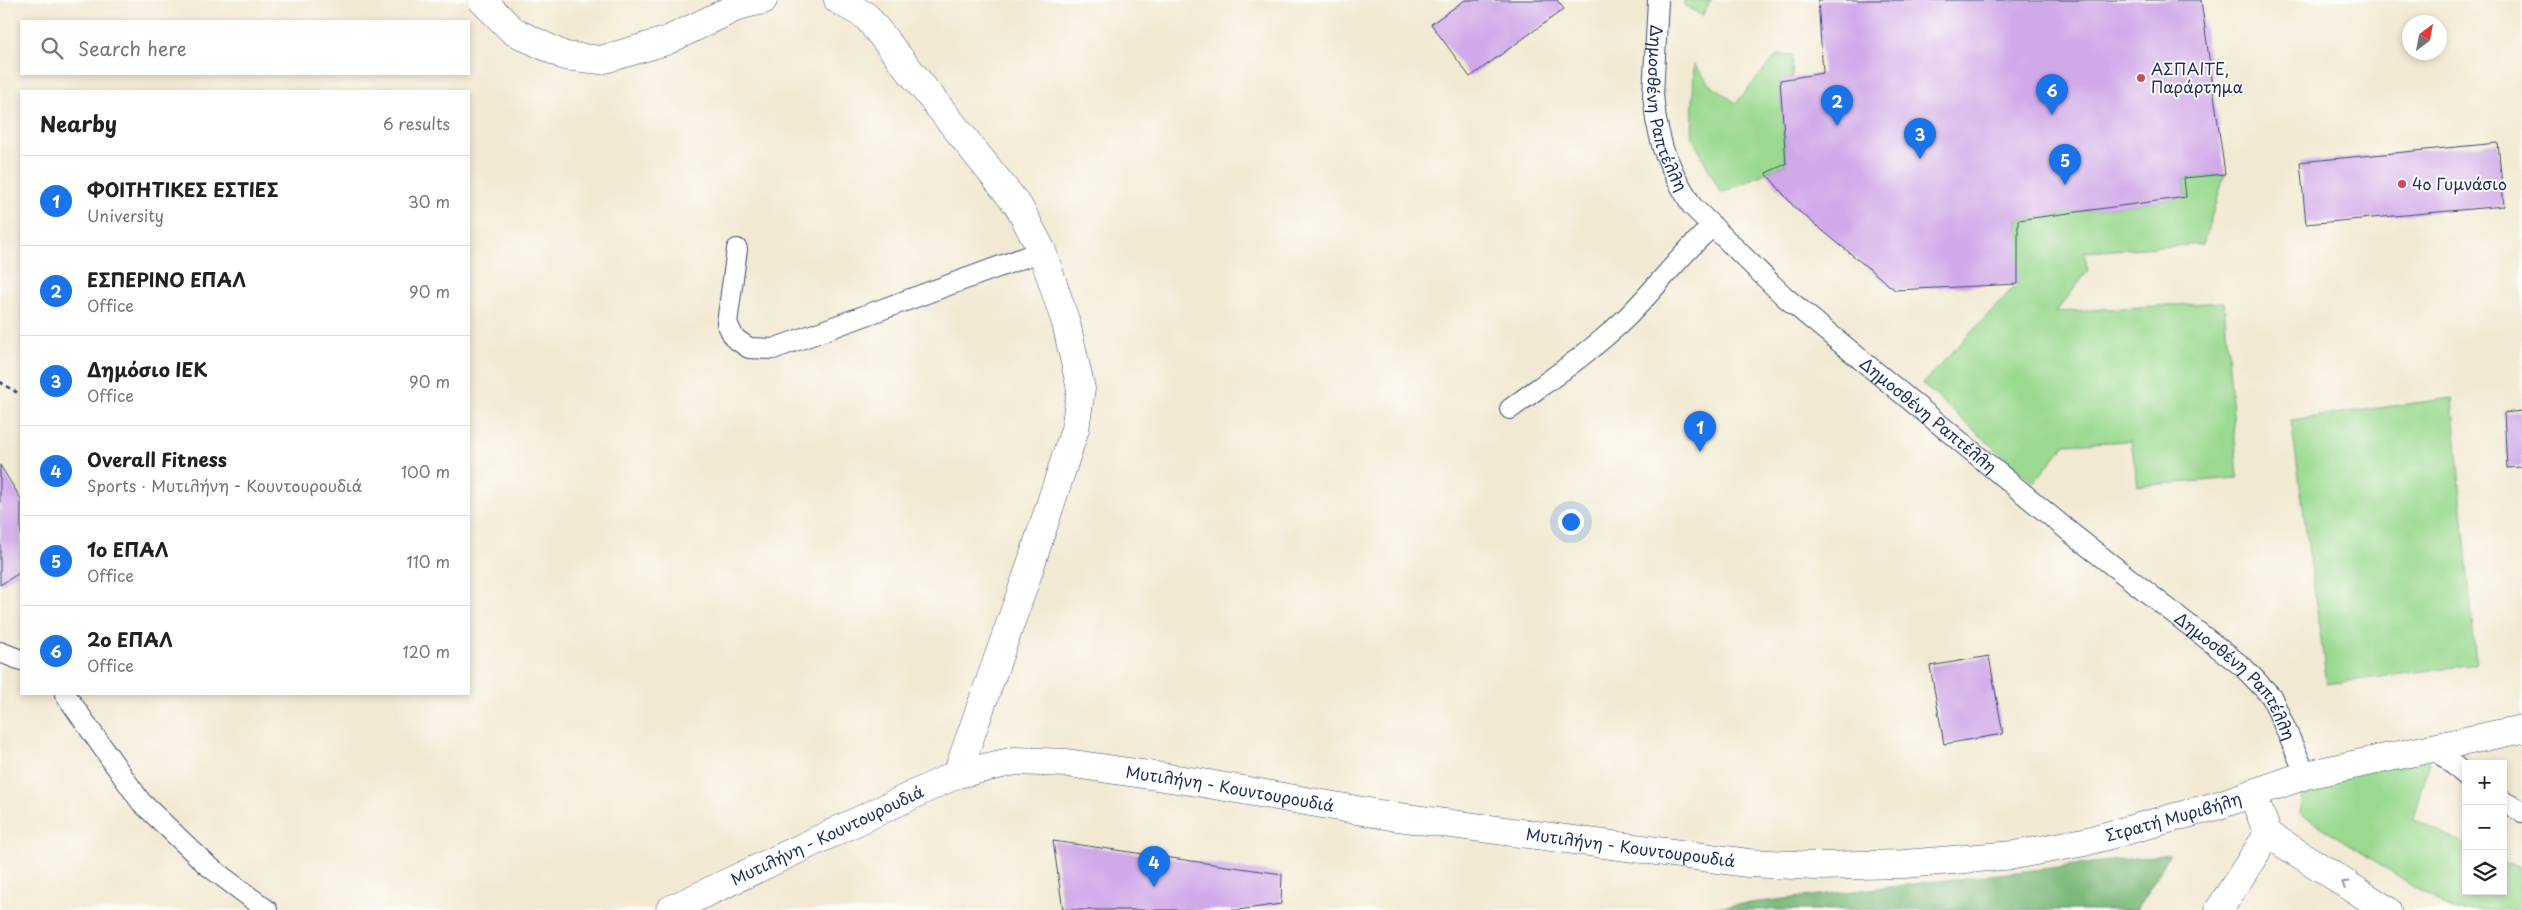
<!DOCTYPE html>
<meta charset="utf-8">
<style>
body{margin:0;font-family:"Playpen Sans",sans-serif;background:#f2f2f2;color:#202124}
.controls{position:absolute;right:15px;bottom:15px;display:grid;overflow:hidden;border-radius:0px;box-shadow:0 2px 8px #0003}
.controls button{width:45px;height:45px;display:grid;place-items:center;padding:0;border:0;border-bottom:1px solid #e0e0e0;background:#fff;color:#202124;font:25px sans-serif}
.compass{position:absolute;left:2402px;top:15px;width:45px;height:45px;border-radius:50%;background:#fff;box-shadow:0 2px 8px #0003;rotate:32deg}
.you{position:absolute;left:1570px;top:521px;width:18px;height:18px;margin:-12px;border:4px solid #fff;border-radius:50%;background:#1a73e8;box-shadow:0 0 0 8px #1a73e833}
.badge{display:grid;place-items:center;width:32px;height:32px;border-radius:50%;background:#1a73e8;color:#fff;font-size:16px;font-weight:700}
.pin{position:absolute;translate:-50% -41px;filter:drop-shadow(0 1px 2px #0008)}
.pin::after{content:'';position:absolute;top:26px;width:18px;height:15px;background:inherit;clip-path:polygon(0 0,100% 0,50% 100%)}
.list{margin:0;padding:0;list-style:none}
h2{display:flex;justify-content:space-between;align-items:center;height:65px;margin:0;padding:0 20px;font-size:21px}
h2 small{font-size:16px;font-weight:400;color:#757577}
.list li{display:grid;grid-template-columns:32px 1fr auto;gap:15px;align-items:center;box-sizing:border-box;height:90px;padding:0 20px;border-top:1px solid #e0e0e0}
.list b{display:block;font-size:19px;white-space:nowrap}
.list p{margin:0;font-size:16px;white-space:nowrap;color:#757577}
.list em{font-size:16px;font-style:normal;color:#757577}
.icon{flex:none;width:28px;height:28px;fill:none;stroke:currentColor;stroke-width:2;stroke-linecap:round;stroke-linejoin:round}
.map{position:relative;flex:none;width:2522px;height:910px;overflow:hidden}
.search{position:absolute;background:#fff;box-shadow:0 2px 8px #0003;left:20px;top:20px;width:450px;height:55px;display:flex;align-items:center;gap:12px;box-sizing:border-box;padding:0 18px;border-radius:0px;color:#757577;font-size:19px}
.panel{position:absolute;background:#fff;box-shadow:0 2px 8px #0003;left:20px;top:90px;width:450px;height:605px;border-radius:0px}
.map>svg:first-child{display:block}
.green{fill:#9ad98f;stroke:#5a8476}
.forest{fill:#7bb97a;stroke:#4b746c}
.building{fill:#d0a9e9}
.lines{fill:none;stroke-linecap:round;stroke-linejoin:round}
.service-casing{stroke:#3b4b6f;stroke-width:22}
.minor-casing{stroke:#3b4b6f;stroke-width:29}
.secondary-casing{stroke:#3b4b6f;stroke-width:29}
.path{stroke:#3b4b6f;stroke-width:3;stroke-dasharray:4 4;stroke-linecap:butt}
.service{stroke:#fff;stroke-width:20}
.minor{stroke:#fff;stroke-width:28}
.secondary{stroke:#fff;stroke-width:28}
.oneway{stroke:#8d97ae}
.poi-dot{fill:#d1495b;stroke:#fdfcf7;stroke-width:2}
.labels{text-anchor:middle;stroke-width:4;stroke-linejoin:round;paint-order:stroke}
.poi-label{font-size:16px;fill:#1b2f5e;stroke:#fdfcf7;text-anchor:start}
.street-label{font-size:16px;fill:#1b2f5e;stroke:#fdfcf7}
</style>
<div class="map">
<svg width="2522" height="910" viewBox="0 0 2522 910">
<rect width="100%" height="100%" fill="#fdfcf7"/>
<filter id="ink" filterUnits="userSpaceOnUse"><feTurbulence type="fractalNoise" baseFrequency=".02" numOctaves="2"/><feDisplacementMap in="SourceGraphic" scale="10" xChannelSelector="R" yChannelSelector="G"/><feConvolveMatrix kernelMatrix="1 2 1 2 8 2 1 2 1" color-interpolation-filters="sRGB"/></filter>
<filter id="wash" filterUnits="userSpaceOnUse"><feTurbulence type="fractalNoise" baseFrequency=".0096" numOctaves="4" result="noise"/><feDisplacementMap in="SourceGraphic" scale="20" xChannelSelector="R" yChannelSelector="G"/><feGaussianBlur stdDeviation="1.12" result="paint"/><feColorMatrix in="noise" values="0 0 0 0 0 0 0 0 0 0 0 0 0 0 0 0 0 1.4 0 .05"/><feComposite in="paint" operator="in"/></filter>
<g filter="url(#wash)">
<rect width="100%" height="100%" fill="#f2e9d2"/>
<g class="green">
<polygon points="1685,0 1711,0 1702,16 1683,4"/>
<polygon points="1777,55 1793,55 1792,78 1780,81 1786,164 1721,193 1692,137 1694,64 1710,84 1736,103"/>
<polygon points="2225,174 2203,244 2084,252 2088,271 2056,312 2224,302 2238,478 2138,486 2131,441 2065,444 2034,483 1922,384 2017,284 2018,220 2186,197 2184,178"/>
<polygon points="2452,398 2476,664 2327,684 2291,420"/>
<polygon points="2433,746 2413,819 2466,845 2466,891 2503,891 2503,863 2522,868 2522,910 2451,910 2300,813 2306,775"/>
</g>
<polygon class="forest" points="2170,854 2137,910 1691,910"/>
<g id="blocks">
<g class="building">
<polygon points="1465,0 1557,0 1564,9 1470,77 1431,24"/>
<polygon points="1818,0 2201,0 2225,174 2184,178 2186,197 2018,220 2018,284 1895,290 1795,208 1766,173 1786,164 1780,80 1823,73"/>
<polygon points="2498,143 2504,206 2306,224 2300,162"/>
<polygon points="2522,411 2522,467 2507,468 2504,413"/>
<polygon points="0,465 21,499 21,572 0,585"/>
<polygon points="1989,656 2003,734 1944,744 1930,666"/>
<polygon points="1053,841 1282,874 1281,904 1238,910 1063,910"/>
</g>
</g>
</g>
<g filter="url(#ink)">
<use href="#blocks" fill-opacity="0" stroke="#3b4b6f" stroke-width="1"/>
<g class="lines">
<defs>
<g id="service">
<path id="s1" d="M1658 0 1653 95 1656 120 1663 149 1676 178 1692 206 1785 297 2076 537 2243 667 2271 696 2306 775"/>
<polyline points="737,249 727,323 734,338 749,348 773,349 1042,251"/>
<path d="M1510 409C1549 380 1589 353 1624 320 1655 290 1680 254 1713 226"/>
<polyline points="0,652 21,660"/>
<polyline points="65,694 141,802 207,865 267,910"/>
<polyline points="2433,746 2466,776"/>
<polyline points="2503,801 2522,812"/>
</g>
<g id="minor">
<polyline points="482,0 513,31 565,56 601,60 666,41 741,5 763,0"/>
<polyline points="838,0 866,16 1019,207 1042,251 1066,323 1081,389 1075,429 1026,579 957,774"/>
<polyline points="2253,795 2268,834 2387,910"/>
<polyline points="2219,910 2268,834"/>
</g>
<g id="secondary">
<path id="s2" d="M670 910 957 774 1015 761 1067 763 1197 782 1391 816 1748 863 1817 866 1904 864 2014 855 2084 842 2216 806 2306 775 2522 729"/>
</g>
</defs>
<use href="#service" class="service-casing"/>
<use href="#minor" class="minor-casing"/>
<use href="#secondary" class="secondary-casing"/>
<polyline class="path" points="0,382 21,395"/>
<use href="#service" class="service"/>
<use href="#minor" class="minor"/>
<use href="#secondary" class="secondary"/>
</g>
<defs><path id="oneway-chevron" d="M-2-3.5L2.5 0L-2 3.5" fill="none" stroke-width="1.6" stroke-linecap="round" stroke-linejoin="round" transform="scale(1.25)"/></defs>
<use class="oneway" href="#oneway-chevron" transform="translate(2345 884) rotate(-148)"/>
</g>
<g class="poi-dot">
<circle cx="2141" cy="78" r="5"/>
<circle cx="2402" cy="184" r="5"/>
</g>
<g class="labels">
<g class="poi-label">
<text x="2151" y="75">ΑΣΠΑΙΤΕ,<tspan x="2151" dy="18">Παράρτημα</tspan></text>
<text x="2412" y="190">4ο Γυμνάσιο</text>
</g>
<g class="street-label">
<text dy="6" stroke="none"><textPath href="#s1" startOffset="110">Δημοσθένη Ραπτέλλη</textPath></text>
<text dy="6" stroke="none"><textPath href="#s1" startOffset="530">Δημοσθένη Ραπτέλλη</textPath></text>
<text dy="6" stroke="none"><textPath href="#s1" startOffset="935">Δημοσθένη Ραπτέλλη</textPath></text>
<text dy="6" stroke="none"><textPath href="#s2" startOffset="594">Μυτιλήνη - Κουντουρουδιά</textPath></text>
<text dy="6" stroke="none"><textPath href="#s2" startOffset="1548">Στρατή Μυριβήλη</textPath></text>
<text dy="6" stroke="none"><textPath href="#s2" startOffset="174">Μυτιλήνη - Κουντουρουδιά</textPath></text>
<text dy="6" stroke="none"><textPath href="#s2" startOffset="999">Μυτιλήνη - Κουντουρουδιά</textPath></text>
</g>
</g>
</svg>
<div class="controls">
<button>+</button>
<button>−</button>
<button><svg class="icon" aria-label="layers" viewBox="0 0 24 24"><path d="M12 4l9 5-9 5-9-5zM3 14l9 5 9-5"/></svg></button>
</div>
<svg class="compass" viewBox="-18 -18 36 36"><path d="M0-13l5 13h-10z" fill="#e53935"/><path d="M0 13l5-13h-10z" fill="#757577"/></svg>
<div class="you"></div>
<div class="pin badge" style="left:1700px;top:452px">1</div>
<div class="pin badge" style="left:1837px;top:126px">2</div>
<div class="pin badge" style="left:1920px;top:159px">3</div>
<div class="pin badge" style="left:1154px;top:887px">4</div>
<div class="pin badge" style="left:2065px;top:185px">5</div>
<div class="pin badge" style="left:2052px;top:115px">6</div>
<div class="search"><svg class="icon" aria-label="search" viewBox="0 0 24 24"><circle cx="10" cy="10" r="6"/><path d="M15 15l6 6"/></svg>Search here</div>
<section class="panel">
<h2>Nearby<small>6 results</small></h2>
<ul class="list">
<li><span class="badge">1</span><div><b>ΦΟΙΤΗΤΙΚΕΣ ΕΣΤΙΕΣ</b><p>University</p></div><em>30 m</em></li>
<li><span class="badge">2</span><div><b>ΕΣΠΕΡΙΝΟ ΕΠΑΛ</b><p>Office</p></div><em>90 m</em></li>
<li><span class="badge">3</span><div><b>Δημόσιο ΙΕΚ</b><p>Office</p></div><em>90 m</em></li>
<li><span class="badge">4</span><div><b>Overall Fitness</b><p>Sports · Μυτιλήνη - Κουντουρουδιά</p></div><em>100 m</em></li>
<li><span class="badge">5</span><div><b>1ο ΕΠΑΛ</b><p>Office</p></div><em>110 m</em></li>
<li><span class="badge">6</span><div><b>2ο ΕΠΑΛ</b><p>Office</p></div><em>120 m</em></li>
</ul>
</section>
</div>
